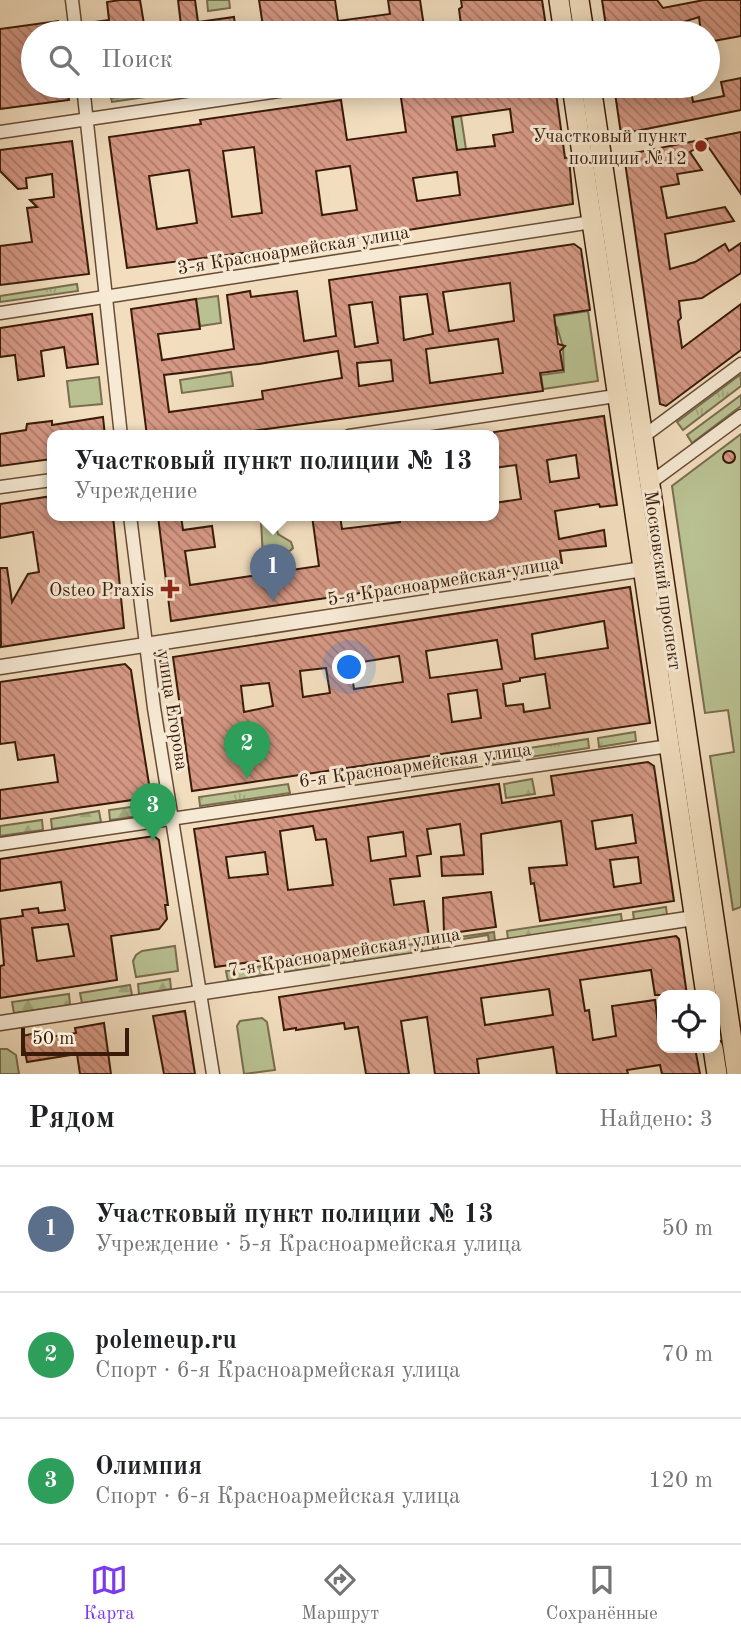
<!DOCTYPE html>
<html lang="ru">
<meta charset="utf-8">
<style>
body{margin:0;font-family:"Old Standard TT",serif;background:#f6f6f6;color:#202124}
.controls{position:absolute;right:21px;bottom:21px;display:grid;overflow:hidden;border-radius:14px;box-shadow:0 4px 18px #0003}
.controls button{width:63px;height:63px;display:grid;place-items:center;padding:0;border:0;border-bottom:2px solid #e0e0e0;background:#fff;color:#202124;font:35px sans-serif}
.scale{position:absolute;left:21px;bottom:18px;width:108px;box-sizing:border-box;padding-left:7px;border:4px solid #3a1b09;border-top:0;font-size:19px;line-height:24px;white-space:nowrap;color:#3a1b09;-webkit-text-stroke:5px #f7ead5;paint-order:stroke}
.you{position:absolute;left:350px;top:668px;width:24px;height:24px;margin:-18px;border:5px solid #fff;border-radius:50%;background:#1a73e8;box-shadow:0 0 0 10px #1a73e833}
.badge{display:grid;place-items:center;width:46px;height:46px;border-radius:50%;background:#7c3aed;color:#fff;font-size:23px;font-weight:700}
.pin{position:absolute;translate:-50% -58px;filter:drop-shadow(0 2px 4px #0008)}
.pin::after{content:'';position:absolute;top:37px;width:24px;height:21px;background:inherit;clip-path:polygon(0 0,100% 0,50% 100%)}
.popup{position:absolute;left:47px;top:430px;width:452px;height:91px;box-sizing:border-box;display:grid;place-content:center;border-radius:14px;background:#fff;filter:drop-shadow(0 2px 5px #0005);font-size:23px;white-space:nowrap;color:#757577}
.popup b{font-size:26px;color:#202124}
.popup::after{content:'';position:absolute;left:50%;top:100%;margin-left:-14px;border:14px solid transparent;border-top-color:#fff}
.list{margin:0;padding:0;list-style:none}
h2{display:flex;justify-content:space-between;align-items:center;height:91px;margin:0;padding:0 28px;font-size:30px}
h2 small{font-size:23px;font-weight:400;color:#757577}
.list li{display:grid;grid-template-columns:46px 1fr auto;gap:21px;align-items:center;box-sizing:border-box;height:126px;padding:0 28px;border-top:2px solid #e0e0e0}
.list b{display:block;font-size:26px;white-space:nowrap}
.list p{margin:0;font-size:23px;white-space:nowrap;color:#757577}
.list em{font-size:23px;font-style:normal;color:#757577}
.icon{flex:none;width:38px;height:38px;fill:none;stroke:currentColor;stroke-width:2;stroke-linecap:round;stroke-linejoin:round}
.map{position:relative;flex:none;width:741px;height:1074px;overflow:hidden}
.search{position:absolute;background:#fff;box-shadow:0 4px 18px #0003;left:21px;right:21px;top:21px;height:77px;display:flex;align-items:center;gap:18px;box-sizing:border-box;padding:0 24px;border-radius:38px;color:#757577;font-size:26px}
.sheet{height:469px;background:#fff}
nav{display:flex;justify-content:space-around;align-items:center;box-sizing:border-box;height:98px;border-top:2px solid #e0e0e0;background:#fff;font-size:19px;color:#757577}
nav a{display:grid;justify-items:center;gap:4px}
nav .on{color:#7c3aed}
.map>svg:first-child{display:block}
.grass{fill:url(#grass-tufts);stroke:#7a6e4e;stroke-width:2}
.forest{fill:url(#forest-firs);stroke:#7a6e4e;stroke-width:2}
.green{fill:#b9c192;stroke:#7a6e4e;stroke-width:2}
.building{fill:url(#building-back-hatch);stroke:#3a1b09;stroke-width:2;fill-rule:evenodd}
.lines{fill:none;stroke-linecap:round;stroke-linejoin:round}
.minor-casing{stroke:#684c36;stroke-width:15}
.tertiary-casing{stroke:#684c36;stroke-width:17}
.primary-casing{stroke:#3a1b09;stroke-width:22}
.minor{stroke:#f7ead5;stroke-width:12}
.tertiary{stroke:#f7ead5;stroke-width:14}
.primary{stroke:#f2debf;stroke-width:19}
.poi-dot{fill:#8f2418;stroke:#f7ead5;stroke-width:2.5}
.labels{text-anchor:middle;stroke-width:6;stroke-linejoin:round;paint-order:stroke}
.poi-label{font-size:19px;fill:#3a1b09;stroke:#f7ead5;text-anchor:end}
.street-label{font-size:19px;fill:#3a1b09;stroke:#f7ead5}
</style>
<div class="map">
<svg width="741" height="1074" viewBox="0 0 741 1074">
<defs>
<pattern id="grass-tufts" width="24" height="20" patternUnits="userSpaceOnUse" patternTransform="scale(1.75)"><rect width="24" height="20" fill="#b9c192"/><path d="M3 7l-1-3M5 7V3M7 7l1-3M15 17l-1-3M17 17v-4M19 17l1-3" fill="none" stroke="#a0a57d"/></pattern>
<pattern id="forest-firs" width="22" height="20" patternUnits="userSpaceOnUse" patternTransform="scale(1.75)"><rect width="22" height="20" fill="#b9c192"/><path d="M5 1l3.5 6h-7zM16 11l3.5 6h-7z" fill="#a0a57d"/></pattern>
<pattern id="building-back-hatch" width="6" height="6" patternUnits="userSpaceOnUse" patternTransform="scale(1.75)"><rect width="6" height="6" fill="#d59884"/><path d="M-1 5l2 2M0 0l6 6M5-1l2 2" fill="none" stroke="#ae7b6a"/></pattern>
</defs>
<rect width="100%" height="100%" fill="#f2debf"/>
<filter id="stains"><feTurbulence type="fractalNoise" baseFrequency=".00286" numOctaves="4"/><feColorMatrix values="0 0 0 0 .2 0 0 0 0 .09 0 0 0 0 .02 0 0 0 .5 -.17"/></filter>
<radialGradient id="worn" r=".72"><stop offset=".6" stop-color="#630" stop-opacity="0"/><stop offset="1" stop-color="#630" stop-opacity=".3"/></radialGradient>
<g class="grass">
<polygon points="191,86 224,86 160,95 159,90"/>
<polygon points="152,91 153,96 112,102 111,98"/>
<polygon points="461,116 466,149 457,151 452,118"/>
<polygon points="77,284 78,291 0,302 0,296"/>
<polygon points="741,374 741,386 683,430 677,422"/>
<polygon points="741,395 741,406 692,443 687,435"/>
<polygon points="635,732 636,741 599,747 598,738"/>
<polygon points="588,739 589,748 491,763 490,754"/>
<polygon points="475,756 477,765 423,772 421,763"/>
<polygon points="288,784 290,793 200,806 199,797"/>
</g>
<g class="forest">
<polygon points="532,779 535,794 506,798 504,784"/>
<polygon points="146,805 147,815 110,820 109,810"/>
<polygon points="99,811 101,822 52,829 51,819"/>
<polygon points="42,820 43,830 0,836 0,826"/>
<polygon points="666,907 667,915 634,920 633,912"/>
<polygon points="621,914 622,922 508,939 507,931"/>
<polygon points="494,932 495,941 489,942 488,935 438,943 438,950 433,950 432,941"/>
<polygon points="421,943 422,952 355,962 353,953"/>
<polygon points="343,954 344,964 274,974 273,965"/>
<polygon points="262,966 264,975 228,981 226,971"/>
<polygon points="170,979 171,989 139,994 138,984"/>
<polygon points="130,985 132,995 82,1003 80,993"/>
<polygon points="69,994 70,1005 14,1013 12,1002"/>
</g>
<g class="green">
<polygon points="207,0 229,0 230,8 208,11"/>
<polygon points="218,296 221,323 200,326 196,299"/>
<polygon points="588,311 598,381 543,389 541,375 564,372 563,347 557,327 537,330 536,319"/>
<polygon points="231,372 233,386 182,393 180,380"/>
<polygon points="99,377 102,404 70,407 67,381"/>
<polygon points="741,434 741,907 733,910 710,756 734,752 728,710 705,713 672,486"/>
<path d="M274 519 278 534 291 542 293 548C286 556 273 557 263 558L261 521Z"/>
<polygon points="175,946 178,971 136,977 133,961 136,955 142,951"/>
<polygon points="262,1018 267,1022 275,1070 244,1074 237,1026 240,1021"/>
<polygon points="0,1049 7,1049 16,1055 19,1074 0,1074"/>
</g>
<g class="building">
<polygon points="120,0 140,0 145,30 96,33 94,22 109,20 107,2"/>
<polygon points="178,0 195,0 198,22 234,17 236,33 170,33 170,26 181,25"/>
<polygon points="259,0 335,0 338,21 390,14 388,0 420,0 425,33 264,33"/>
<polygon points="461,0 542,0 546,26 543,30 517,33 462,33 459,9 462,7"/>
<polygon points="602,0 657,0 663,8 704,0 741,0 741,36 708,42 708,33 701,33 699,17 680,23 679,29 666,33 607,33"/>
<polygon points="58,21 60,33 33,33 33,86 67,86 69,100 0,109 0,29"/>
<polygon points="741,78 741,110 621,134 614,86 653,86 654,96 691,90 693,102 724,96 721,82"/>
<path d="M434 86H555L565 158 569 157 573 204 357 238 127 268 109 137 201 124 200 120 341 100 347 140 406 132 400 91ZM510 109 513 132 493 135 495 146 457 150 452 117ZM254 147 262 213 232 217 223 151ZM350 166 357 210 322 215 316 171ZM189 170 197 223 157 229 149 176ZM457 172 460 195 417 201 413 178Z"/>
<polygon points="741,132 741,194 707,145 707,141 690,152 702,170 677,174 679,184 661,187 667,218 725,207 734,221 665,234 670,269 695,262 725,244 729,251 741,243 741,273 702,298 679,301 681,318 678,321 682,348 741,304 741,350 666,406 660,404 624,155"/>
<polygon points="72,141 89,274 0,285 0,246 32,242 27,208 37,207 30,200 54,197 52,174 26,178 27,188 18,189 0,171 0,150"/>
<path d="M574 244 581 249 590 310 554 315 558 344 565 346 560 351 563 370 540 373 543 391 216 436H147L131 309 196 299 200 329 158 334 162 360 234 349 227 295 250 291 251 297 297 291 304 341 336 336 329 280ZM510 283 514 321 449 331 443 292ZM427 294 433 334 404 340 400 297ZM372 302 378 343 355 347 349 305ZM498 339 503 373 430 383 426 349ZM338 351 342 378 262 391 263 399 169 412 164 375 259 364ZM391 360 393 381 359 386 357 363Z"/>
<polygon points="92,314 98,364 67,368 64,347 41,351 44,376 18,380 15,355 0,357 0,328"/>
<path d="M604 416 617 505 600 507 599 504 555 511 559 539 604 530 606 546 560 551 562 563 171 621 158 516H181L183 530 212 526 215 547 185 551 190 585 319 566 312 516H340L342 529 400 522V516H494V503L521 499 516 465 494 468V432ZM576 455 579 478 550 482 547 460Z"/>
<polygon points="103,417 105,436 52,436 52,459 0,466 0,434 26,430 27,424 52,421 52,425"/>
<circle cx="729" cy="457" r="6"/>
<polygon points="52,496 52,516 113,516 124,628 1,647 0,568 7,568 12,602 28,574 39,572 33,532 0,538 0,504"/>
<path d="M630 587 650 723 192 791 173 657ZM604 621 608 648 535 659 532 634ZM497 640 502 669 430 678 426 651ZM399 656 403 682 354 689 350 664ZM326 668 330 693 303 697 300 671ZM545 674 550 708 524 712 523 704 506 706 503 684 520 681V678ZM269 683 273 706 244 712 241 686ZM477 690 481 718 452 722 448 694Z"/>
<polygon points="125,664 131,670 138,716 150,790 146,798 0,819 0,790 58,782 54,755 18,760 15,742 0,744 0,682"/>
<path d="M648 762 654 766 674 901 540 921 534 883 531 884 529 868 567 865 561 821 481 834 483 874 442 876 441 857 464 855 460 824 442 827 427 829 431 854 417 856 420 876 390 879 394 905 424 901 429 937 215 967 194 829 499 784 502 803 554 795 551 776ZM632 815 636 843 596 849 592 821ZM313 826 316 840 326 839 333 885 288 890 280 831ZM403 832 406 856 371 861 368 837ZM265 852 268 874 229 878 226 857ZM638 857 641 883 614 887 610 860Z"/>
<path d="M154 836 159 840 168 905H165L167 919 159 929 111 936 117 980 0 998V966L4 965 0 919 23 916 22 910 38 908 39 913 65 910 61 882 0 891V859ZM68 924 74 956 37 961 32 928Z"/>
<polygon points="491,892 496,927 444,934 443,898"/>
<path d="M676 936 679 939 687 995H655L651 970 580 980 585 1011 589 1010 593 1040 616 1036 612 1006 655 1000 659 1031 662 1030V1048H695L700 1074H662L660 1065 627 1070 628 1074H557L553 1047 477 1059 479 1074H435L427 1017 401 1021 409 1074H366L358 1027 345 1029 344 1023 296 1030V1028L284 1030 279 997ZM549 989 553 1015 485 1025 481 998Z"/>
<polygon points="185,1011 195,1074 164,1074 153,1016"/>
<polygon points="104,1023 111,1074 80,1074 77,1054 27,1062 22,1036 46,1031 47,1033 51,1033 51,1037 76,1033 75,1028"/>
</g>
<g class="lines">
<defs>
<g id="minor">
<polyline points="72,0 76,33"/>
<polyline points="83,86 121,436"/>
<polyline points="0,132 313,86"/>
<polyline points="0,313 592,222"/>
<polyline points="349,436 622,395"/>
<polyline points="640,439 741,364"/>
<polyline points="650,483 741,416"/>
<polyline points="0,487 52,480"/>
<polyline points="130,516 154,708 213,1074"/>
<polyline points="0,844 669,746"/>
</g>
<g id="tertiary">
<polyline points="0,667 643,569"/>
<polyline points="0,1023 694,918"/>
</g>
<g id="primary">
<polyline points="559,0 564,33"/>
<polyline points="579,0 584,33"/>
<polyline points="572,86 706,995"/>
<polyline points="591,86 737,1074"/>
<polyline points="713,1048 717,1074"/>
</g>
</defs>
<use href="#minor" class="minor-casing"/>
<use href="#tertiary" class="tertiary-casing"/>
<use href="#primary" class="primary-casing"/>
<use href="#minor" class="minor"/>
<use href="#tertiary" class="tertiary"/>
<use href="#primary" class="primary"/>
</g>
<g class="poi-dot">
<circle cx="701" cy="146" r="7"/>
<path d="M166.5 578.5h7v7h7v7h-7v7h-7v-7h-7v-7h7z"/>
</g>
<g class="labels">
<g class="poi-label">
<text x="687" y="142">Участковый пункт<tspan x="687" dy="22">полиции №12</tspan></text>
<text x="154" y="596">Osteo Praxis</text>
</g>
<g class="street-label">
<text transform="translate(293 249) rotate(-9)" y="7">3-я Красноармейская улица</text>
<text transform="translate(443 580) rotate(-9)" y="7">5-я Красноармейская улица</text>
<text transform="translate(664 580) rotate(82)" y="7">Московский проспект</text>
<text transform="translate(174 710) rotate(81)" y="7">улица Егорова</text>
<text transform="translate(415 764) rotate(-8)" y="7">6-я Красноармейская улица</text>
<text transform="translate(344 951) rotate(-9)" y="7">7-я Красноармейская улица</text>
</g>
</g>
<rect width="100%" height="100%" filter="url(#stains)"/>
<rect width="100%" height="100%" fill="url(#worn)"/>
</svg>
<div class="controls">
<button><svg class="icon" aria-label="locate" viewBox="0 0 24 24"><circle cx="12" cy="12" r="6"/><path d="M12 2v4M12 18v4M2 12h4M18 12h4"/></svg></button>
</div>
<div class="scale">50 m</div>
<div class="you"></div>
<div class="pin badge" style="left:273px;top:602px;background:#5c6f8a">1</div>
<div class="popup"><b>Участковый пункт полиции № 13</b>Учреждение</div>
<div class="pin badge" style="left:247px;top:779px;background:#2e9e5b">2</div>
<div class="pin badge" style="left:153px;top:841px;background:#2e9e5b">3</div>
<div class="search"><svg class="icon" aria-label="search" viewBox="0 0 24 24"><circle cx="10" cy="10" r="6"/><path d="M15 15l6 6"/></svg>Поиск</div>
</div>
<section class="sheet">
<h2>Рядом<small>Найдено: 3</small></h2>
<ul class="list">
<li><span class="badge" style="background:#5c6f8a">1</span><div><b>Участковый пункт полиции № 13</b><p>Учреждение · 5-я Красноармейская улица</p></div><em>50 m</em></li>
<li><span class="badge" style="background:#2e9e5b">2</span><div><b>polemeup.ru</b><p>Спорт · 6-я Красноармейская улица</p></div><em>70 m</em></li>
<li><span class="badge" style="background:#2e9e5b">3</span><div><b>Олимпия</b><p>Спорт · 6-я Красноармейская улица</p></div><em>120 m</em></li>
</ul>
</section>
<nav>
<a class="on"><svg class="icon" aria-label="map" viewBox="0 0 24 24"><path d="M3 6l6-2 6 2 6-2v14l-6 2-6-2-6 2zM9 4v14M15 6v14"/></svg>Карта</a>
<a><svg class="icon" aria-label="directions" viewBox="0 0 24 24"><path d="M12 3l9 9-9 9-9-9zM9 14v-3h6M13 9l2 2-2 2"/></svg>Маршрут</a>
<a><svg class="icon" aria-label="saved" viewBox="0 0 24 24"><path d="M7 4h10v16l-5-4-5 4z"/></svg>Сохранённые</a>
</nav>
